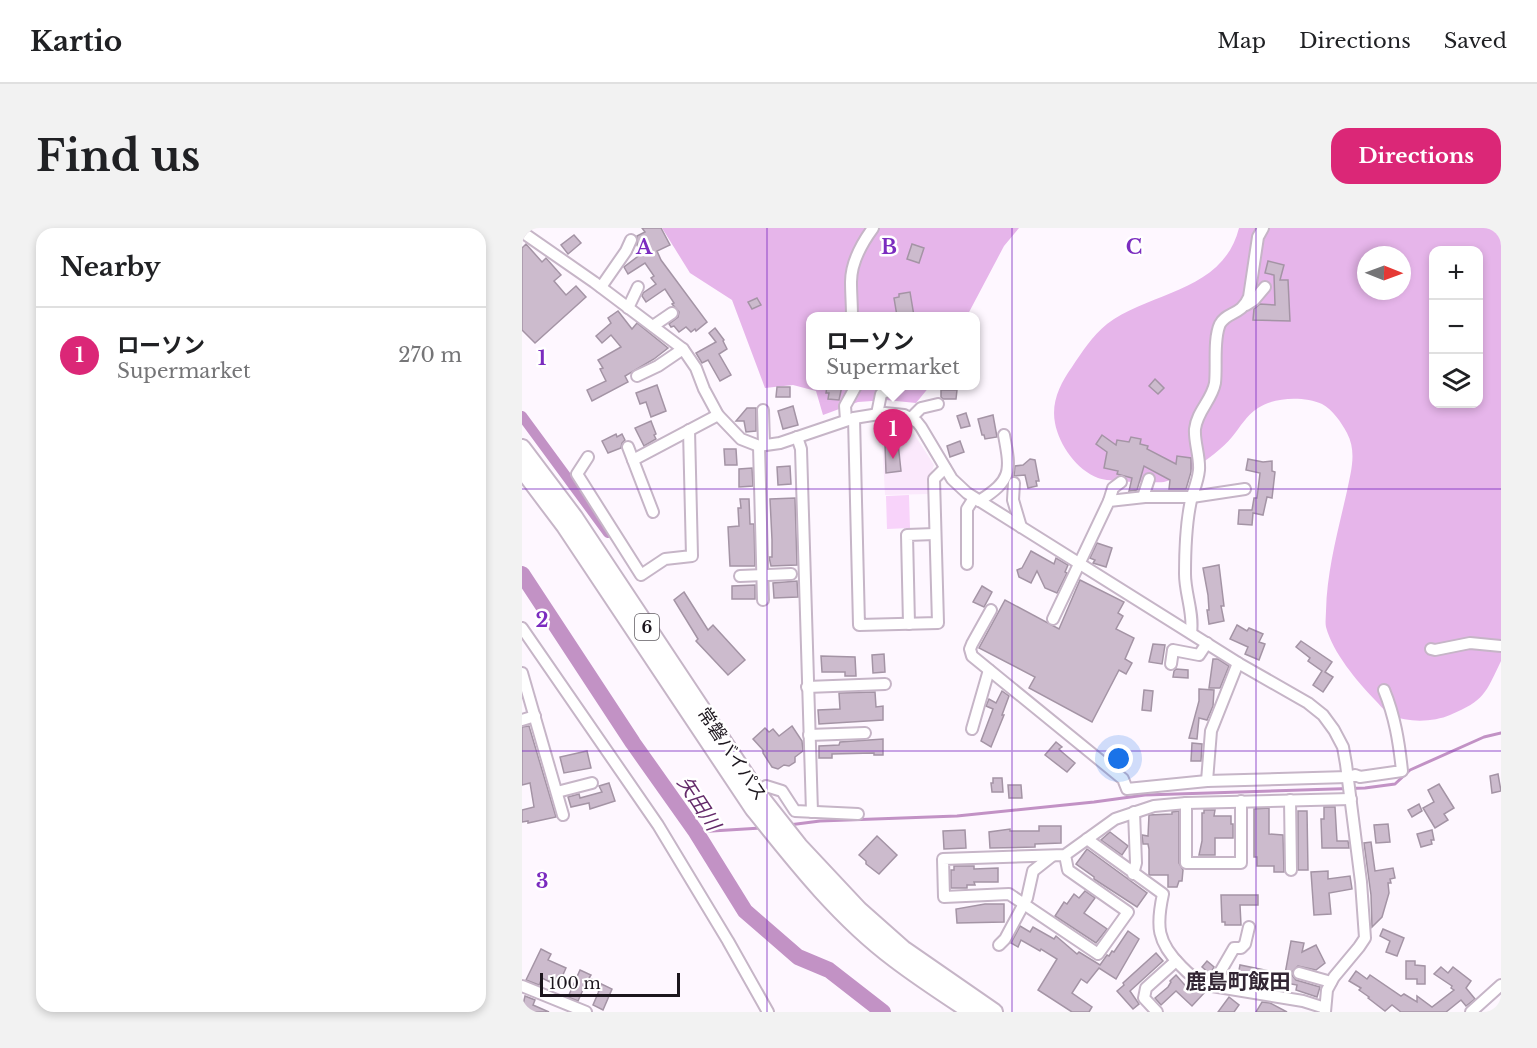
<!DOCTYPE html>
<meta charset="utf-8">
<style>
body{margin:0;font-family:"Libre Baskerville","Noto Sans JP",serif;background:#f2f2f2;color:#202124}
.controls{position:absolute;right:18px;top:18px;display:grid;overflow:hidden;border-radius:12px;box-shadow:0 3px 9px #0003}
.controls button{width:54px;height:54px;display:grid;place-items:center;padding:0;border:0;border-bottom:2px solid #e0e0e0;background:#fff;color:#202124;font:30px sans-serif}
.compass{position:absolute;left:835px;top:18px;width:54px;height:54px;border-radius:50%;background:#fff;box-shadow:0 3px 9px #0003;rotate:91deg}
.scale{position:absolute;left:18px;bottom:15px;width:140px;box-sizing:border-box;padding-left:6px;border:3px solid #1c161d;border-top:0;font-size:16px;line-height:21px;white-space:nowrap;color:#1c161d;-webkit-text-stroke:4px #fff;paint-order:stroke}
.you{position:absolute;left:597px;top:531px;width:21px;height:21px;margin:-15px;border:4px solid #fff;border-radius:50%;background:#1a73e8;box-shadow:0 0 0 9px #1a73e833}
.badge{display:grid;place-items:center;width:39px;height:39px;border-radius:50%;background:#db2777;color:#fff;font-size:20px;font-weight:700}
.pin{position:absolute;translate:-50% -50px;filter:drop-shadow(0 2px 3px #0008)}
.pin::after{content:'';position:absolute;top:32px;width:21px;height:18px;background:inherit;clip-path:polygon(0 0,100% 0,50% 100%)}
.popup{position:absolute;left:284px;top:84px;width:174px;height:78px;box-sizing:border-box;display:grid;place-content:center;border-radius:12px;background:#fff;filter:drop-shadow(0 2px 4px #0005);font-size:20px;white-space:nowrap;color:#757577}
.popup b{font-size:22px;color:#202124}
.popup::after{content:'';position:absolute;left:50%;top:100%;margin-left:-12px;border:12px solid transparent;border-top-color:#fff}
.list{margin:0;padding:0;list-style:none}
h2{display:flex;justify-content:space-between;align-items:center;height:78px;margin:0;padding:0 24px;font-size:26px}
h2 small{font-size:20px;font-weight:400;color:#757577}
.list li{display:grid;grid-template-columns:39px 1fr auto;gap:18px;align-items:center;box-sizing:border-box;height:96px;padding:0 24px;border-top:2px solid #e0e0e0}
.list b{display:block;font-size:22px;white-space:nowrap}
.list p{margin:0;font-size:20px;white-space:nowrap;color:#757577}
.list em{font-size:20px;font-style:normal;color:#757577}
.icon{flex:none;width:33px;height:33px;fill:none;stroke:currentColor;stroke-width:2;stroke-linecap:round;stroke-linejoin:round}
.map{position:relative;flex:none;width:979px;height:784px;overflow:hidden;border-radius:18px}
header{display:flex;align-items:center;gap:36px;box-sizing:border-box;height:84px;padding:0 30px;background:#fff;border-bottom:2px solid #e0e0e0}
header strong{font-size:28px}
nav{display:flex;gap:33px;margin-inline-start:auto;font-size:21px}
.intro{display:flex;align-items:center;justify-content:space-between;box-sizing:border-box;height:144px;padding:0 36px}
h1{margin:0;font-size:42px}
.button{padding:15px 27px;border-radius:18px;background:#db2777;color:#fff;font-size:21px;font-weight:700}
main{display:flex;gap:36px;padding:0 36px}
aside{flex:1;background:#fff;border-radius:18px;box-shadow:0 3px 9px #0003}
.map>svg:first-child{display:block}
.built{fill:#fbe9fc}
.green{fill:#f8d3fa}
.forest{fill:#e6b5ea;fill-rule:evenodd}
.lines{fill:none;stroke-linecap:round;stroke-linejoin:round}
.stream{stroke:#c292c5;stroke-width:3}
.canal{stroke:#c292c5;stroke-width:10}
.river{stroke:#c292c5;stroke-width:16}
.building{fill:#ccbbcd;stroke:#a494a5;stroke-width:1.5}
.minor-casing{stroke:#c6b5c7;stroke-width:14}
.trunk-casing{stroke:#c6b5c7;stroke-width:20}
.minor{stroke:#fff;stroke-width:10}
.trunk{stroke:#fff;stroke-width:16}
.grid{fill:none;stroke:#7b2cbf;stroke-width:1.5;stroke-opacity:0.55}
.labels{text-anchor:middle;stroke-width:5;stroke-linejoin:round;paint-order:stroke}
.shield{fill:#fff;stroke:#605c61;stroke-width:1.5}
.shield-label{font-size:16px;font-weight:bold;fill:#1c161d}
.street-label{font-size:18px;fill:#1c161d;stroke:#fff}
.water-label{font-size:20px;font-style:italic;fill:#642b6a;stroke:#fff}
.quarter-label{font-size:21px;font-weight:bold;fill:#322633;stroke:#fff}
.grid-label{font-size:20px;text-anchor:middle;font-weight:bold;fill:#7b2cbf;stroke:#fff;stroke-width:5;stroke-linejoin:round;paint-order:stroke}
</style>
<header>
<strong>Kartio</strong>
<nav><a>Map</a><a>Directions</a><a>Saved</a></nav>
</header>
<div class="intro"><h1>Find us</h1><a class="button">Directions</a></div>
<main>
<aside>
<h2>Nearby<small></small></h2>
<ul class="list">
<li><span class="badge">1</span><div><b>ローソン</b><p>Supermarket</p></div><em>270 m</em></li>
</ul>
</aside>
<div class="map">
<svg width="979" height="784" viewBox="0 0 979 784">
<rect width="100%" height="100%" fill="#fef7ff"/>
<polygon class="built" points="359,193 374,194 392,206 412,237 408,249 408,266 363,267"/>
<polygon class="green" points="387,267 388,300 365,301 364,268"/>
<g class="forest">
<polygon points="140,0 497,0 482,18 445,88 288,88 288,158 408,158 394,175 364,172 336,174 301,187 294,163 271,157 243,160 210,72 168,45"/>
<path d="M717 0H979V433C963 466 963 472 928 487 912 494 886 495 869 487 863 484 858 477 853 472 835 453 811 425 804 399 803 394 804 388 804 383 805 342 816 303 825 263 829 243 835 224 825 205 819 194 811 182 800 176 782 168 752 169 736 180 724 188 719 198 710 209 701 220 684 233 672 240 664 245 650 252 642 254 629 255 586 254 576 250 555 242 537 217 533 195 529 174 538 156 550 139 560 124 570 108 585 96 629 63 701 64 717 0ZM912 22H957V176H912ZM844 27H880V63H844Z"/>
</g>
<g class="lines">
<g class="stream">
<polyline points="267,597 298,593 435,588 572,574 623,567 843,560 873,556 888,542 962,509 979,505"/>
<polyline points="174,604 239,600"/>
</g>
<polyline class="canal" points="0,188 86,305"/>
<polyline class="river" points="0,346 111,515 174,604 223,683 276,729 307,742 361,784"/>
</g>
<g class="building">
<polygon points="120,0 139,0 148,17 135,23 139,32 185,94 174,103 173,101 169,104 164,99 157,104 152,98 149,99 147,96 156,89 157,84 150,76 152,75 143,61 124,74 120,68 121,65 134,56 129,50 132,48 123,35 106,46 102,39 119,26 115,17 115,8 123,4"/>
<polygon points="52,7 59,15 46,26 39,17"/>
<polygon points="4,16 20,34 24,30 39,47 32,53 44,67 54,58 64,69 13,115 0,102 0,20"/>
<polygon points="390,16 402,20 397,35 385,31"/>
<polygon points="746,33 762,37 758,52 766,52 768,93 731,92 732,81 738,76 753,77 752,47 743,45"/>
<polygon points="388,64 392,88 375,88 372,70 377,69 377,66"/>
<polygon points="235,70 239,77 230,81 226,74"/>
<polygon points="96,83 110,101 115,95 146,120 132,131 103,148 106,154 70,173 65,162 84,153 78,141 81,140 76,132 99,119 89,107 80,115 74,108 89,95 86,90"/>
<polygon points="193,100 202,112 201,113 205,121 197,126 209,147 198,153 186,132 180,135 174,125 194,114 187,105"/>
<polygon points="633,151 642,160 636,166 627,158"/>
<polygon points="135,157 144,183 129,189 124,174 118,176 114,165"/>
<polygon points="305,158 320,158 317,172 306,171 307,165 304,165"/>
<polygon points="255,159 268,159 268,169 254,169"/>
<polygon points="419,162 435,162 434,171 421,171 419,169"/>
<polygon points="271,178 276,197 261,201 256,183"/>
<polygon points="225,180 234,180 234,203 224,204 222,193 214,193"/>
<polygon points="444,185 448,198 439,200 435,188"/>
<polygon points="471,187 475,209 463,211 462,207 460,207 456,191"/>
<polygon points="129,193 134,206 132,207 134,211 122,218 113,200"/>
<polygon points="94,206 95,209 100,206 103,212 100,215 99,220 86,225 80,213"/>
<polygon points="580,207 594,217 595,212 607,214 609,209 619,211 618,216 626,218 625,221 654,236 655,228 669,230 669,244 664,261 647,261 648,252 622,238 615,262 607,263 610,250 595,246 596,243 582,240 585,224 574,216"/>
<polygon points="438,213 442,224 428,229 425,218"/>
<polygon points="376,215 379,243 364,245 363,216"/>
<polygon points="202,221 214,221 215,237 203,237"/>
<polygon points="508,231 513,232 517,253 514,253 515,258 506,260 503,247 492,248 493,238 501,237"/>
<polygon points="726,231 741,234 750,233 750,243 753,244 750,270 745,269 741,287 731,285 730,297 716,296 717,282 730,282 732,270 735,270 738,245 724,242"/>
<polygon points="268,238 269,256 256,257 255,239"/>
<polygon points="230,240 231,258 217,259 217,241"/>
<polygon points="273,270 275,337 249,338 247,329 250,329 250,312 248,271"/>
<polygon points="218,271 227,271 228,296 232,296 233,338 208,338 206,299 217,298 216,280 219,280"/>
<polygon points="575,315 590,320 584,339 571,335 573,332 568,330"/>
<polygon points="509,323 532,336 534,330 546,337 543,344 545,345 535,365 523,360 515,343 509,355 497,349 495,342 500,340"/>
<polygon points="697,337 702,378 699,378 702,393 687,396 685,382 687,382 686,367 681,340"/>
<polygon points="558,352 602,374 596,385 601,388 594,401 612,410 603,431 610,435 604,446 597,442 570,494 507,460 513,449 457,420 483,372 537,401"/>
<polygon points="275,353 276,369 252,370 251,355"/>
<polygon points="233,357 233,371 210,371 210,358"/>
<polygon points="460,358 470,364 462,379 451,374"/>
<polygon points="162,364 186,402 191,397 223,432 206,447 174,413 176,411 152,372"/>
<polygon points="715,397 725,403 727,400 741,406 737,414 743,416 737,432 723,426 726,419 708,411"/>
<polygon points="779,413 810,434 803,444 811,449 801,464 791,457 800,443 786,433 788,430 774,419"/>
<polygon points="631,416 643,417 640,436 627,434"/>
<polygon points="362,426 363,444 351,445 350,427"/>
<polygon points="299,428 333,429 334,448 323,448 323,444 300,444"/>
<polygon points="691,431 696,431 707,438 698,460 687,460"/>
<polygon points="654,441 666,442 666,450 651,449 652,443"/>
<polygon points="677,461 692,462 691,478 685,492 677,490 675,511 667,510 677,473"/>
<polygon points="622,462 631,463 629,483 620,482"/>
<polygon points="480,463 487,468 480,487 482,487 469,519 459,513 471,481 464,478 467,471 474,475"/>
<polygon points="353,464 354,479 361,478 361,492 297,496 296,482 318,481 317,465"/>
<polygon points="7,498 34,589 6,595 6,593 0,594 0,582 12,579 8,555 0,557 0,499"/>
<polygon points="270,498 280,513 281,523 273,529 273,534 267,538 262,537 256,541 250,539 241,525 241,522 231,511 243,500 247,504 251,501 257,508"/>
<polygon points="361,511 361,527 352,527 352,525 310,526 310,530 297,530 297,518 317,517 318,514"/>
<polygon points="534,514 540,519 537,521 540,524 553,535 545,544 523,527"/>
<polygon points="670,515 680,516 679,533 669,533"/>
<polygon points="65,523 69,540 42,545 38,529"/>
<polygon points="976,546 979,563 970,565 968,548"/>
<polygon points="471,550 480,550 481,564 470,564 469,555 471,555"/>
<polygon points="87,555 93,573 68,581 67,575 49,579 46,569 57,566 58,570 80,564 77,558"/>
<polygon points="917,556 932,580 922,586 926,592 913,600 901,580 912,574 906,562"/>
<polygon points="486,557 499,557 500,570 487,570"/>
<polygon points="897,576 900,583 890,589 886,582"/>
<polygon points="802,579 813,579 815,613 826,613 827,620 800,620 799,591 802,591"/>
<polygon points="747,580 747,606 761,607 762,644 752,644 752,638 735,638 735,629 732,629 732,581"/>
<polygon points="682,582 693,582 692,588 709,588 709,596 711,596 711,610 693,610 693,627 677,627 680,613 680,585 682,585"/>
<polygon points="657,583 657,635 661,642 660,653 657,653 655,659 646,659 646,647 627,647 627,621 626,616 621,616 620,607 626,608 627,587 650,586 650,584"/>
<polygon points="776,583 785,583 786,642 776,642"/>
<polygon points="866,596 868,614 854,615 852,597"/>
<polygon points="517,598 539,598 539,615 513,616 513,619 468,620 467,604 488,601 488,603 517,603"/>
<polygon points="443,602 444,620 422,621 421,603"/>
<polygon points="910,602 912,612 909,612 910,616 899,619 895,606"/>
<polygon points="588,604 606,618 600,627 579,612"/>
<polygon points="355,608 375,627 357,646 344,636 344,633 337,627"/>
<polygon points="849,614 853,643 871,640 873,650 868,651 869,655 866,655 867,665 860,689 850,699 849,667 842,615"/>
<polygon points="565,621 625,665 615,679 572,651 572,649 554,636"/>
<polygon points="432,638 452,638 452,641 476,640 476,654 452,654 453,657 445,657 445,660 429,660 429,642 432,642"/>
<polygon points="806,643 806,651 828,648 830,661 807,665 809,686 792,687 789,644"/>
<polygon points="563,663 573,670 562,685 585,701 574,715 533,688 542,674 545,676 552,666 557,670"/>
<polygon points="699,667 736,667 736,677 718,677 719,697 703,697 703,694 700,694"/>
<polygon points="463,676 482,676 482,694 435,695 434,681"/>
<polygon points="498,698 508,704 511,699 532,711 534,708 555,726 557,724 578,737 585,727 587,728 590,723 592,724 606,703 617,711 594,751 577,740 565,755 559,751 550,765 570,779 567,784 550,784 516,762 535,731 519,721 518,723 499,712 496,719 489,715"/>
<polygon points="861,701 882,710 875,728 864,724 868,713 858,708"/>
<polygon points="769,713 782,715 780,724 794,717 803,735 794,742 776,738 770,744 770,747 774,752 798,759 795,769 774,762 775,757 753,753 752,761 715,753 718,737 763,746"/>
<polygon points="19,721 29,726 26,732 44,740 36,758 20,750 17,757 4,752"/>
<polygon points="634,725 641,733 608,763 617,776 611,781 595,763 602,757 601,755"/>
<polygon points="685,733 692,739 688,746 680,739"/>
<polygon points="884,733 893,733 893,737 903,738 903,756 895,756 895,751 884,751"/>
<polygon points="919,739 926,745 931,739 949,753 944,760 953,771 944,778 939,772 924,784 879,784 870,777 863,783 846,770 847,769 837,762 839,760 827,753 834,743 845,751 848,747 879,768 882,766 895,774 895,768 910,779 932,762 929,760 930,758 912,746"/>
<polygon points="58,742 69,747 67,750 90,761 81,782 71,777 77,763 63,757 56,773 46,769"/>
<polygon points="654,747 668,763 670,764 674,760 683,764 670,778 654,763 639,777 633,770 646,759 649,754 648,753"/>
<polygon points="3,768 13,772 11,777 27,784 7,784 0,781"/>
<polygon points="707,769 717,777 712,784 696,784"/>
<polygon points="740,774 748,775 765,784 734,784"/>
</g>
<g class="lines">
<defs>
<g id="minor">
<polyline points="0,4 72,54 161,121 174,140 182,161 196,187 219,211 237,218 258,215 332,190 363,185 382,187 395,194 399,199 430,251 445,265 716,435 786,475 801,487 812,502 821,519 824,536 839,654 843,710 837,719 812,749 805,762 803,784"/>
<polyline points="79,59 104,23 109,12"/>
<polyline points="724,77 732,72 743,59"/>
<polyline points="106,80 116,59"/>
<path d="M330 88C330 77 329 65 329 54 329 35 340 15 351 0"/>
<polyline points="131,98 150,85"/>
<polyline points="115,148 136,138 161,121"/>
<polyline points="241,182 242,217"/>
<polyline points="355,186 359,166 375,158"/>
<polyline points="332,190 337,397 416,395 412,251 423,240"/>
<polyline points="389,190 399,180 416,176"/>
<polyline points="324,192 323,178 334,158"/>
<polyline points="275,209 279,221 290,584"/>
<polyline points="237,218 241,372"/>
<polyline points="106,219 131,284"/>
<polyline points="66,229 55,246 119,347 143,331 170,328 167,202"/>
<polyline points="111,232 196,187"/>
<polyline points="492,255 491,272 499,299"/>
<polyline points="621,269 627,251"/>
<path d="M457 273C490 252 489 244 482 207"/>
<polyline points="587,273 591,260 599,254"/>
<polyline points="445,336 445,281 452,270"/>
<polyline points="218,348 269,346"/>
<path d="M469 382 450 416 448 421 450 428 601 551 605 561 685 553 826 549 833 547 838 549 880 543C877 514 873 489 862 462"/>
<polyline points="531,391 587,273 623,269 670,269 723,261"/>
<polyline points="387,396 385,307 413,306"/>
<polyline points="0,400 136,597 206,713 246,784"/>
<path d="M669 405C672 385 663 366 663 346 663 321 664 292 670 268 673 259 676 252 677 242 678 228 672 214 673 201 675 183 690 172 693 155 695 138 691 111 698 96 705 83 719 88 727 69L736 9 741 0"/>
<polyline points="909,421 913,422 948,415 979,418"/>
<polyline points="649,436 651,422 677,427 685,415"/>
<polyline points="0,445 41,587"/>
<polyline points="285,459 363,456"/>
<polyline points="0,492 13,488"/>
<polyline points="450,501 467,442"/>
<polyline points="287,507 343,505"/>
<polyline points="685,553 689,503 716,435"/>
<polyline points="35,564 70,555"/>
<polyline points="236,566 244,558 260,563 273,583 336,586"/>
<polyline points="768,572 769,642"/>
<polyline points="664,575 664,635 719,635 719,573"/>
<path d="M565 611 641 666C634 698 635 714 659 738 668 748 677 754 690 758L781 773 803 780"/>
<polyline points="543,627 546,642 606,684 576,726 487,666 422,669 421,631 543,627 593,591 632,578 664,575 829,571"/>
<polyline points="611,646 614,635 612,584"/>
<polyline points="477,717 483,711 505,670 511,643 530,628"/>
<polyline points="777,745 809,754"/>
<polyline points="0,758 64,784"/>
<polyline points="690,758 712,720 719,720 723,716 727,699"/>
<polyline points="635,784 622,770 624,760 654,733"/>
<polyline points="949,784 979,757"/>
</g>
<g id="trunk">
<polyline points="0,220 52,289 236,566 277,618 337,682 381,721 472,784"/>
<path d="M0 241 43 298 231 580C274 634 318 690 373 731 398 750 424 767 450 784"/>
</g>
</defs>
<use href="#minor" class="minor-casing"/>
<use href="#trunk" class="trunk-casing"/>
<use href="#minor" class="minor"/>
<use href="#trunk" class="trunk"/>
</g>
<path class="grid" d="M245 0V784M490 0V784M734 0V784M0 261H979M0 523H979"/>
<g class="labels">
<rect class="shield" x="113" y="386" width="24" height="26" rx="4.5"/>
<g class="shield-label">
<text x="125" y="405">6</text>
</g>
<g class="street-label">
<text transform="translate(210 526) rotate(56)" y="6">常磐バイパス</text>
</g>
<g class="water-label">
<text transform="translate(177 575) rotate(57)" y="7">矢田川</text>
</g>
<g class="quarter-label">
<text x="716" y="761">鹿島町飯田</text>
</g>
</g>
<g class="grid-label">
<text x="122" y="26">A</text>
<text x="367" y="26">B</text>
<text x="612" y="26">C</text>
<text x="20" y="137">1</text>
<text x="20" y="399">2</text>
<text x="20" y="660">3</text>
</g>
</svg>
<div class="controls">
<button>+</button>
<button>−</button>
<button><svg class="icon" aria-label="layers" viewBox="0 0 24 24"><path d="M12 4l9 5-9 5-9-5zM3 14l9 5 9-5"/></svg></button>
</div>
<svg class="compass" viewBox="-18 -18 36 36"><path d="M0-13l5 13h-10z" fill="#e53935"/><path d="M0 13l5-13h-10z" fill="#757577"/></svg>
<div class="scale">100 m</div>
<div class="you"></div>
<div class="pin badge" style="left:371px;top:231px">1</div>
<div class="popup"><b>ローソン</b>Supermarket</div>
</div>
</main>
